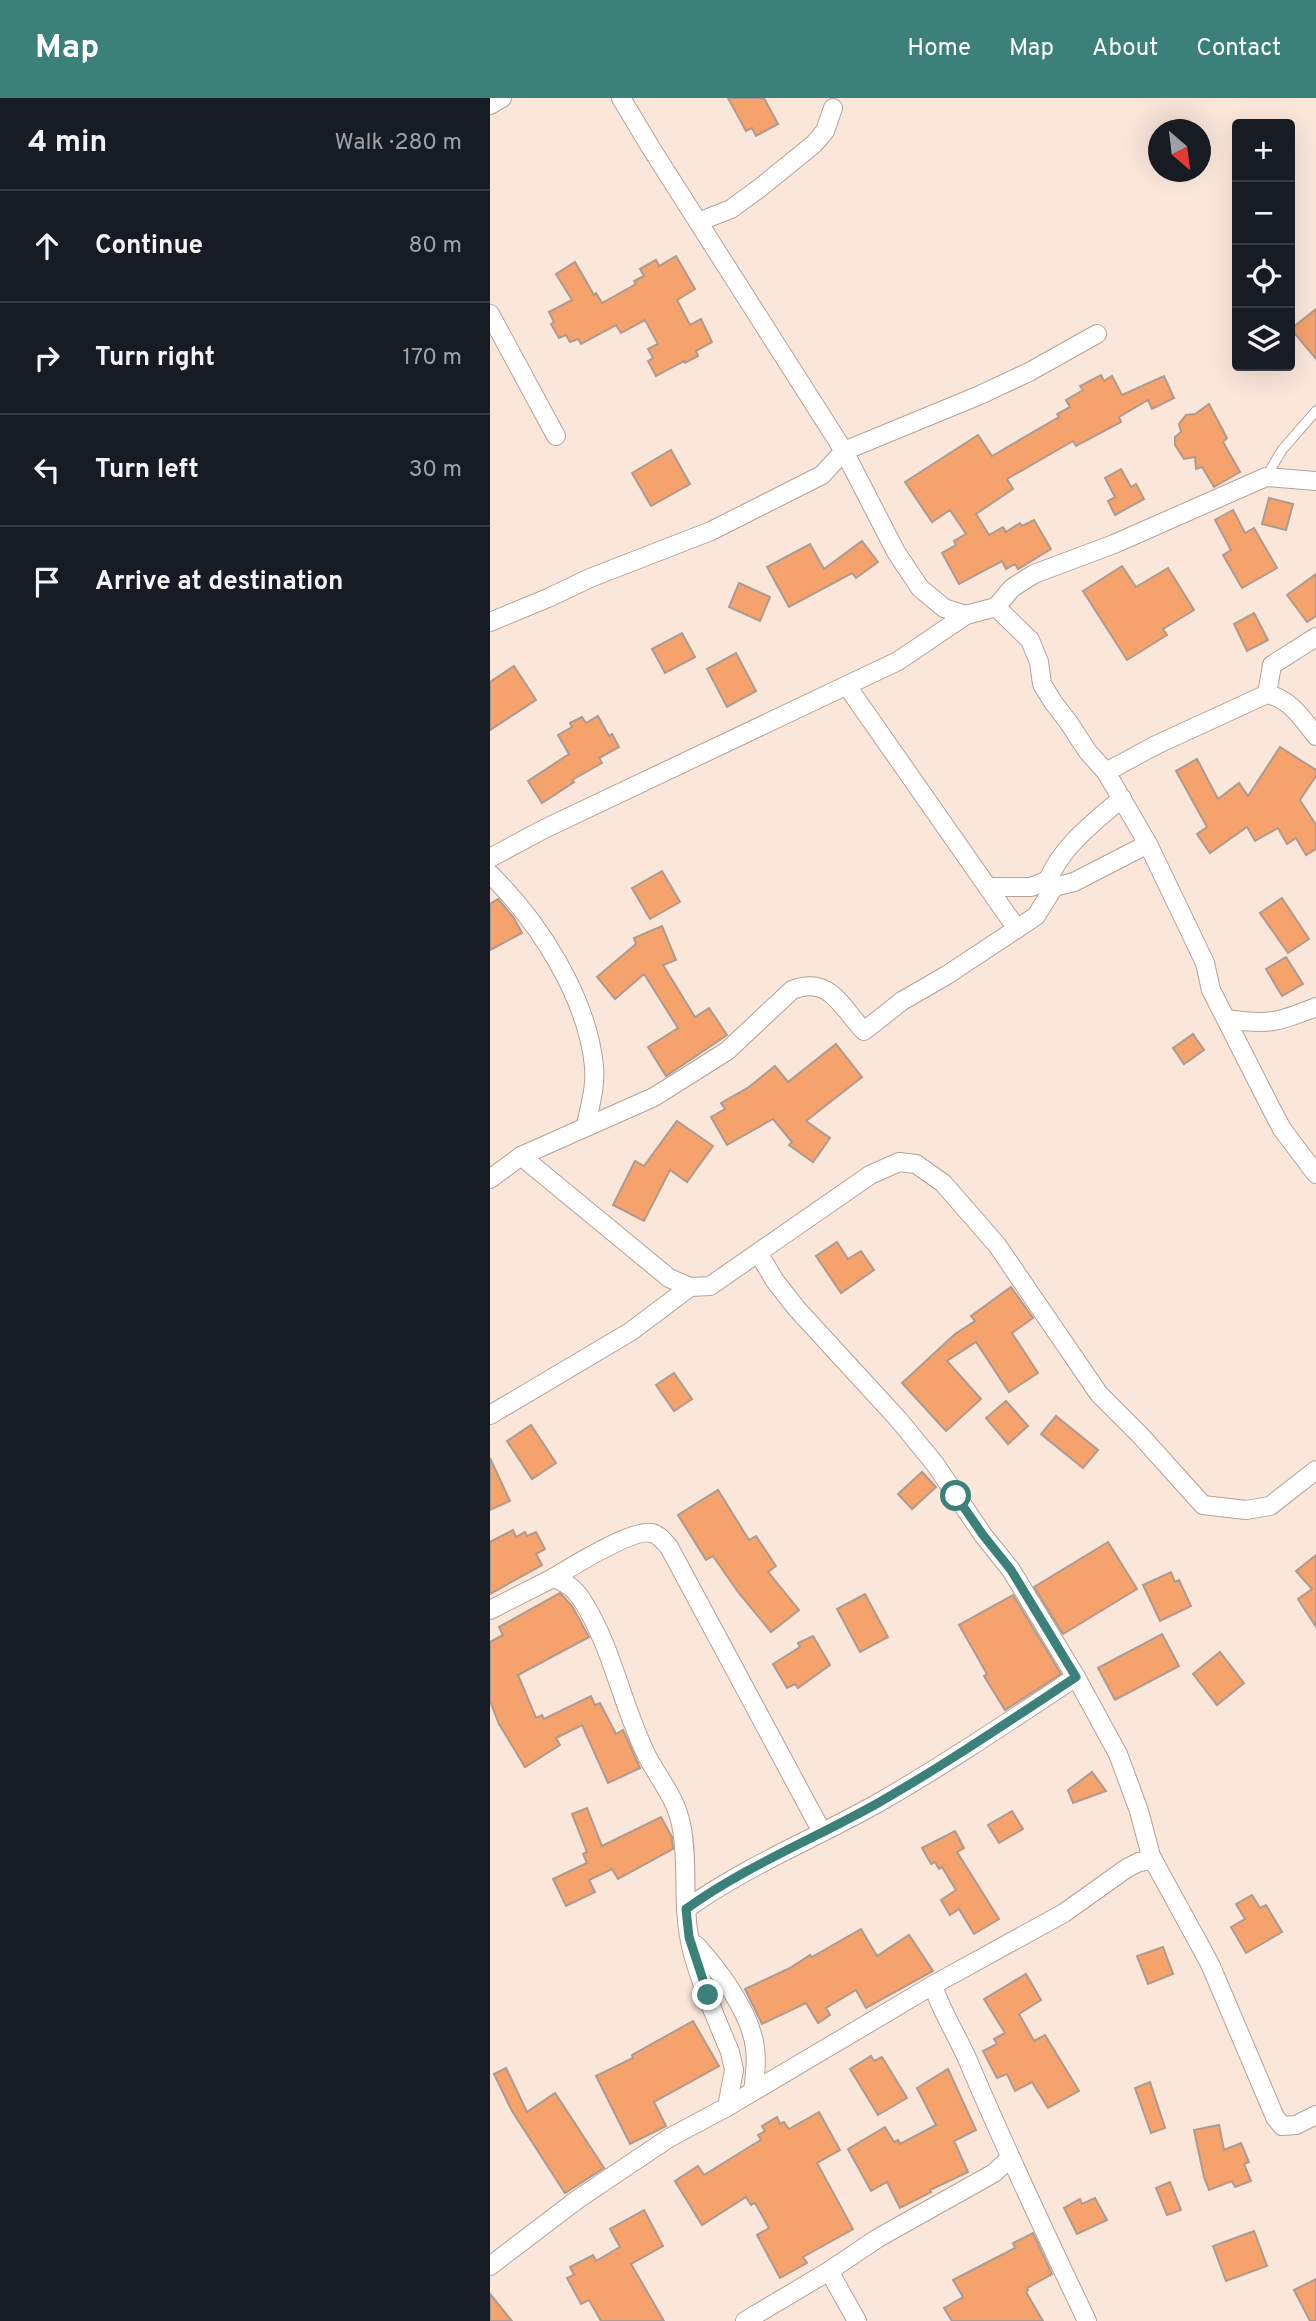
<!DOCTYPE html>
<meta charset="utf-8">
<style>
body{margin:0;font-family:Overpass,sans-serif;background:#20242c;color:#f1f3f6}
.controls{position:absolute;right:21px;top:21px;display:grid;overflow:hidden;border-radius:7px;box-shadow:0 7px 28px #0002}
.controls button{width:63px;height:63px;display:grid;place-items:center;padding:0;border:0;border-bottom:2px solid #363941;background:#171b24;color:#f1f3f6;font:35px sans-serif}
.compass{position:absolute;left:658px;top:21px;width:63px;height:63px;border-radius:50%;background:#171b24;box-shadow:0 7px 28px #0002;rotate:152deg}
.stop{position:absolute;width:21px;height:21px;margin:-16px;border:5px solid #3b8179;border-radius:50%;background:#fff}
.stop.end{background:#3b8179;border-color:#fff;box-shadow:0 2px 7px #0008}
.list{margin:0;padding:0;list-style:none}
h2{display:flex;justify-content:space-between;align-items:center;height:91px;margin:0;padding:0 28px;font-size:30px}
h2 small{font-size:23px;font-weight:400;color:#9ea1a6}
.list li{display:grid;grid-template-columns:46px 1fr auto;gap:21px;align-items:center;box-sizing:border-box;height:112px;padding:0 28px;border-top:2px solid #363941}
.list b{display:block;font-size:26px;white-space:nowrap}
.list em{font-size:23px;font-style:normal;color:#9ea1a6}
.icon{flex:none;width:38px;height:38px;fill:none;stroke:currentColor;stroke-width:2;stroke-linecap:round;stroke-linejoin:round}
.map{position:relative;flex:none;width:826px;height:2223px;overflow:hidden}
header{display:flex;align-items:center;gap:42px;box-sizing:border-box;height:98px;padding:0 35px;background:#3b8179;color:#fff}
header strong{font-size:33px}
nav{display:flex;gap:38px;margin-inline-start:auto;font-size:24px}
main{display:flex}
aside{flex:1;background:#171b24}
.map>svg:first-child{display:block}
.building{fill:#f5a26c;stroke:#ae9a8e;stroke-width:2}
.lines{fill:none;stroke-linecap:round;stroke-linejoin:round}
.service-casing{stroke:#b5a196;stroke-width:11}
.minor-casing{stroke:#b5a196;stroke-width:20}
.service{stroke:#fff;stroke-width:9}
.minor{stroke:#fff;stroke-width:18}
.route{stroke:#3b8179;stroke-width:9}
</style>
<header>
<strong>Map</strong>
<nav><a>Home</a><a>Map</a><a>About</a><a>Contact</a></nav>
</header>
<main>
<aside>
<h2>4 min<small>Walk · 280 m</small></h2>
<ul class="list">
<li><svg class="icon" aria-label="ahead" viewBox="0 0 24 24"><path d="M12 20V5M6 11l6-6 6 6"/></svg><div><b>Continue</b></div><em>80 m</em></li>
<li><svg class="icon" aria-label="right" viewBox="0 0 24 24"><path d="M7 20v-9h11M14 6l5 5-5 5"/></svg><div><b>Turn right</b></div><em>170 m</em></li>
<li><svg class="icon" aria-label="left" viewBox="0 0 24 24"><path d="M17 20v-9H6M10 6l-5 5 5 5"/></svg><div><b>Turn left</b></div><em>30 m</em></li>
<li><svg class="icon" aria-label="arrive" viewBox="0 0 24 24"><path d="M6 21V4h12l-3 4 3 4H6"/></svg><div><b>Arrive at destination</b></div></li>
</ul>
</aside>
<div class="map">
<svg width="826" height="2223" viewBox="0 0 826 2223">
<rect width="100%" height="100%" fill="#fbe6da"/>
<g class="building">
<polygon points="238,0 274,0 288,26 266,38 262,30 256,33"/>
<polygon points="186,158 205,191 187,202 200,227 211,221 222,244 206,253 208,258 195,265 194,263 166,278 158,263 163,260 158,251 168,246 155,222 131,235 126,227 91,246 88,241 80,244 76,237 69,240 61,226 64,224 59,214 82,202 66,176 85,164 104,197 106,195 112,205 146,186 144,183 154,178 150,171 166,162 169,168"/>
<polygon points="826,211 826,261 801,231"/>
<polygon points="611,277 614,283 622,278 632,297 674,278 684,300 662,311 658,302 629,319 631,324 586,348 583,343 517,381 523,391 486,416 499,437 513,429 516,434 530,425 532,428 544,422 561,451 528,471 525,466 516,471 512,463 469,486 452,455 466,447 464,443 476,436 460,412 442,424 415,384 488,337 502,358 569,319 567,316 580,309 576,302 593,292 590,288"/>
<polygon points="719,306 737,340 733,344 750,374 724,389 712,369 706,371 705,359 694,361 685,347 685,339 691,334 689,326 696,317 705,316"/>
<polygon points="181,352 200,386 161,408 142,375"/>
<polygon points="631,371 641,389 646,386 654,401 625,417 618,403 625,399 615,380"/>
<polygon points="779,400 803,406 796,432 772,426"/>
<polygon points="743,412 755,435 764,430 787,470 752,490 733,457 741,452 725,422"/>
<polygon points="372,443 388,464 366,480 362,475 299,509 277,469 320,446 334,471"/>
<polygon points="632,468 646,489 678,470 704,512 673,531 677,537 637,562 593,493"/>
<polygon points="826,476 826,518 817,524 797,497"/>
<polygon points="249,485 280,499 270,523 239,509"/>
<polygon points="764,515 778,542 757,553 744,526"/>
<polygon points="192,535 205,559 175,575 162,551"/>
<polygon points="246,555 266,593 237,609 217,571"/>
<polygon points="24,568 46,602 0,632 0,584"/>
<polygon points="108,618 119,638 122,636 129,649 109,660 112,665 82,682 84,684 52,705 38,683 79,656 68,637 82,629 80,625 92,619 96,625"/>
<polygon points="790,649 826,672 826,678 810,702 826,727 826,751 816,757 806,740 797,746 788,730 765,743 757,729 720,755 707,736 717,729 686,673 707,661 728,701 749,685 758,698"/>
<polygon points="172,773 190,804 160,821 142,790"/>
<polygon points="792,800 819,841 798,855 770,815"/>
<polygon points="8,801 24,820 32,835 0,852 0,806"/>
<polygon points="172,828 186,862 173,867 205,919 219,910 237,937 176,978 158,949 188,930 154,876 125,901 107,879 146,846 144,840"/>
<polygon points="796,859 813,886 792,898 776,871"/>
<polygon points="703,936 714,952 694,966 683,950"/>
<polygon points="346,946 372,979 316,1023 340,1040 323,1064 299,1047 302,1044 283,1021 237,1047 221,1019 235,1011 231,1005 259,989 285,968 298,984"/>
<polygon points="187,1023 223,1048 197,1084 180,1072 154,1123 123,1107 145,1063 154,1068"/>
<polygon points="347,1144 358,1161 371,1153 384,1172 351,1195 326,1158"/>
<polygon points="521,1189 543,1220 522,1235 548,1275 519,1294 486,1244 457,1263 491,1301 456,1333 412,1285 465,1236 485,1223 481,1218"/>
<polygon points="184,1275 202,1301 184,1313 166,1287"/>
<polygon points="516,1303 538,1328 518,1346 496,1320"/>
<polygon points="566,1318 608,1352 593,1370 551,1336"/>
<polygon points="41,1327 66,1365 42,1381 17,1343"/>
<polygon points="0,1360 20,1403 0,1412"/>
<polygon points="432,1374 446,1389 422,1411 408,1396"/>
<polygon points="228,1392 259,1442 266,1438 286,1468 278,1474 309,1512 281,1534 248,1494 223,1458 216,1462 188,1417"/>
<polygon points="23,1432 26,1439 35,1434 37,1438 46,1434 55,1451 46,1456 52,1467 0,1496 0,1444"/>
<polygon points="618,1444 647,1491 573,1536 544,1489"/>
<polygon points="826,1457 826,1529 808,1501 822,1491 806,1473"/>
<polygon points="681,1474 685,1484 689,1482 701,1508 670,1523 653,1487"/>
<polygon points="70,1495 82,1508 99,1539 28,1577 46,1620 52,1617 54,1621 101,1598 105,1607 110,1605 126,1636 133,1632 150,1670 118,1685 92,1627 66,1640 70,1647 35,1669 9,1626 0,1603 0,1544 13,1537 9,1529"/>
<polygon points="375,1496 398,1539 370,1554 347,1511"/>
<polygon points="523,1497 571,1576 515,1612 494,1578 497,1576 469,1527"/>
<polygon points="672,1536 689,1568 625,1602 608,1570"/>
<polygon points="323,1538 340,1567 308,1590 305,1586 297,1590 283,1566 310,1549 308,1545"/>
<polygon points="730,1554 754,1585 727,1607 703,1576"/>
<polygon points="602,1674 616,1693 583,1705 578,1692"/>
<polygon points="97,1710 112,1748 171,1719 182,1739 183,1751 128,1781 122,1771 99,1782 105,1794 76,1808 63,1781 97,1765 93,1756 97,1754 82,1716"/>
<polygon points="522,1713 533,1731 509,1745 498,1727"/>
<polygon points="465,1733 474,1750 467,1754 509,1821 484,1836 469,1811 460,1817 451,1802 466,1792 452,1769 449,1771 445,1764 441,1766 432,1750"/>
<polygon points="762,1797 770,1810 776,1807 792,1834 756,1855 741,1829 755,1821 746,1806"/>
<polygon points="371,1831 387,1858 419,1837 443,1873 376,1910 366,1892 336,1910 340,1917 328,1925 316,1905 272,1926 255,1891 300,1870 320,1857 322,1859"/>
<polygon points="673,1849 683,1876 658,1886 647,1858"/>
<polygon points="536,1876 551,1902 529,1916 544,1943 555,1937 589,1993 558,2010 542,1984 525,1993 517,1976 507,1980 493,1953 507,1946 504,1941 515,1935 494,1901"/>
<polygon points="203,1923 229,1968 164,2004 176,2028 140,2046 106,1978 143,1960 142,1957"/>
<polygon points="381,1958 384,1963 392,1959 417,2000 388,2017 360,1971"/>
<polygon points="16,1970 37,2014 65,1995 114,2070 75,2095 22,2013 4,1976"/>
<polygon points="458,1971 486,2032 464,2043 478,2074 440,2092 441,2094 410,2110 397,2084 381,2093 358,2051 395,2029 404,2044 408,2042 410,2046 446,2027 427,1990"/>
<polygon points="660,1984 675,2030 661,2035 645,1990"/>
<polygon points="329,2014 350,2052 327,2065 363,2131 313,2159 317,2165 290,2180 267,2137 279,2130 265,2105 261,2107 256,2099 212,2127 185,2083 208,2068 214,2077 264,2046 271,2042 268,2037 275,2033 272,2028 287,2019 290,2026 294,2024 299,2031"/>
<polygon points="729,2027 734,2052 751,2045 759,2064 754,2066 761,2083 745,2089 742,2083 719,2092 714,2079 704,2032"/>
<polygon points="680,2084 691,2112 677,2117 666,2090"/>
<polygon points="605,2100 617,2122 587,2136 574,2110 590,2101 592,2106"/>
<polygon points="154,2112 173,2148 141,2166 174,2223 111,2223 99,2202 91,2206 77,2180 84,2177 80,2169 103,2157 106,2163 130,2149 120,2131"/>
<polygon points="764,2133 777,2168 736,2183 723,2148"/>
<polygon points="543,2135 562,2176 537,2190 538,2192 536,2194 553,2223 462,2223 454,2210 473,2199 463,2182 525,2150 523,2145"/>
<polygon points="826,2181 826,2223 820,2223 804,2192"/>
<polygon points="0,2196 22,2223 0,2223"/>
</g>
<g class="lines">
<defs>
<polyline id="service" points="776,379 792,352 826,313"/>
<g id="minor">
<polyline points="131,0 161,50 354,353 406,454 430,490 454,510 476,517 506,509 540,542 549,564 552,586 563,604 579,625 598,654 616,674 658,746 715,865 721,892 782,1012 792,1031 826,1076"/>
<polyline points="0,7 12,0"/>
<polyline points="208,124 241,111 271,89 324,46 335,33 343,10"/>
<polyline points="0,216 66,338"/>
<polyline points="506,509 522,490 544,476 624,446 776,379 826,383"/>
<polyline points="0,524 58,500 100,480 221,433 332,377 354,353 490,297 539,274 607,236"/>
<polyline points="357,588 527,831"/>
<polyline points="777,596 782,567 826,539"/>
<path d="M616 674 666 647 777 596C800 601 812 620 826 638"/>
<polyline points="0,760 54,731 408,563 476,517"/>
<path d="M0 776C49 824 97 899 104 968 106 988 100 1008 96 1027"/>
<polyline points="499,789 541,789 558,782"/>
<path d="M564 789 558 782C572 748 604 724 632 700"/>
<path d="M736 921C778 927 786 925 826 909"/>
<polyline points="31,1058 179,1180 200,1189 220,1188 380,1077 409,1064 426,1066 453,1085 507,1147 609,1296 650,1337 713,1407 756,1412 780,1408 826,1372"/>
<path d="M0 1081 31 1058 164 999 237 953 302 892C340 877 351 909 374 933L412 903 457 877 546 818 564 789 584 784 658 746"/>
<polyline points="269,1156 285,1183 307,1211 408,1321 445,1366 493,1437 521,1472 586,1579 628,1656 649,1713 661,1758 720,1866 785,2019 792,2028 806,2027 826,2017"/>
<polyline points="0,1317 140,1234 200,1189"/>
<path d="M63 1480C81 1469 144 1430 162 1435 170 1437 174 1444 179 1449L332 1734"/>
<path d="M0 1512 63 1480C76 1484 84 1490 92 1502 123 1550 132 1609 158 1660 170 1682 186 1701 191 1726 199 1763 192 1801 199 1838 205 1874 226 1920 240 1954L244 1972 237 2009"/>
<path d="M196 1811C256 1768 324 1741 388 1705 456 1666 521 1622 586 1579"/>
<path d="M206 1847C229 1872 261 1915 265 1950 267 1965 265 1979 263 1993"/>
<path d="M443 1887C451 1914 468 1938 479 1965 516 2052 556 2137 597 2223"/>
<polyline points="0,2168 88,2101 179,2040 237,2009 443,1887 574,1815 637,1770 649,1764 663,1762"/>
<polyline points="339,2173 367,2223"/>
<polyline points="255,2223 339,2173 388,2140 504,2075 519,2061"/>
</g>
</defs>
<use href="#service" class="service-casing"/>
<use href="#minor" class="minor-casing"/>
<use href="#service" class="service"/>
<use href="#minor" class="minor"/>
</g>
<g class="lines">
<path class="route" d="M218 1897 199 1839 196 1811C256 1768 324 1741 388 1705 456 1666 521 1622 586 1579L521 1472 493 1437 466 1398"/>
</g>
</svg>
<div class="controls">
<button>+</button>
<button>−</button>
<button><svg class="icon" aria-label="locate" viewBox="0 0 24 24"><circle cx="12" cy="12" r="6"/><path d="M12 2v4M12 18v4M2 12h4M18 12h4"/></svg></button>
<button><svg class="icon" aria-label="layers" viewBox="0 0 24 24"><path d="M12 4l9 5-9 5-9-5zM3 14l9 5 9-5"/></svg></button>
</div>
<svg class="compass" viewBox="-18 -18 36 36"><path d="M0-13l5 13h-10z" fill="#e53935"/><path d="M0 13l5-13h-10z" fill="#9ea1a6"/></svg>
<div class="stop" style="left:466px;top:1398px"></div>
<div class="stop end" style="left:218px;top:1897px"></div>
</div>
</main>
